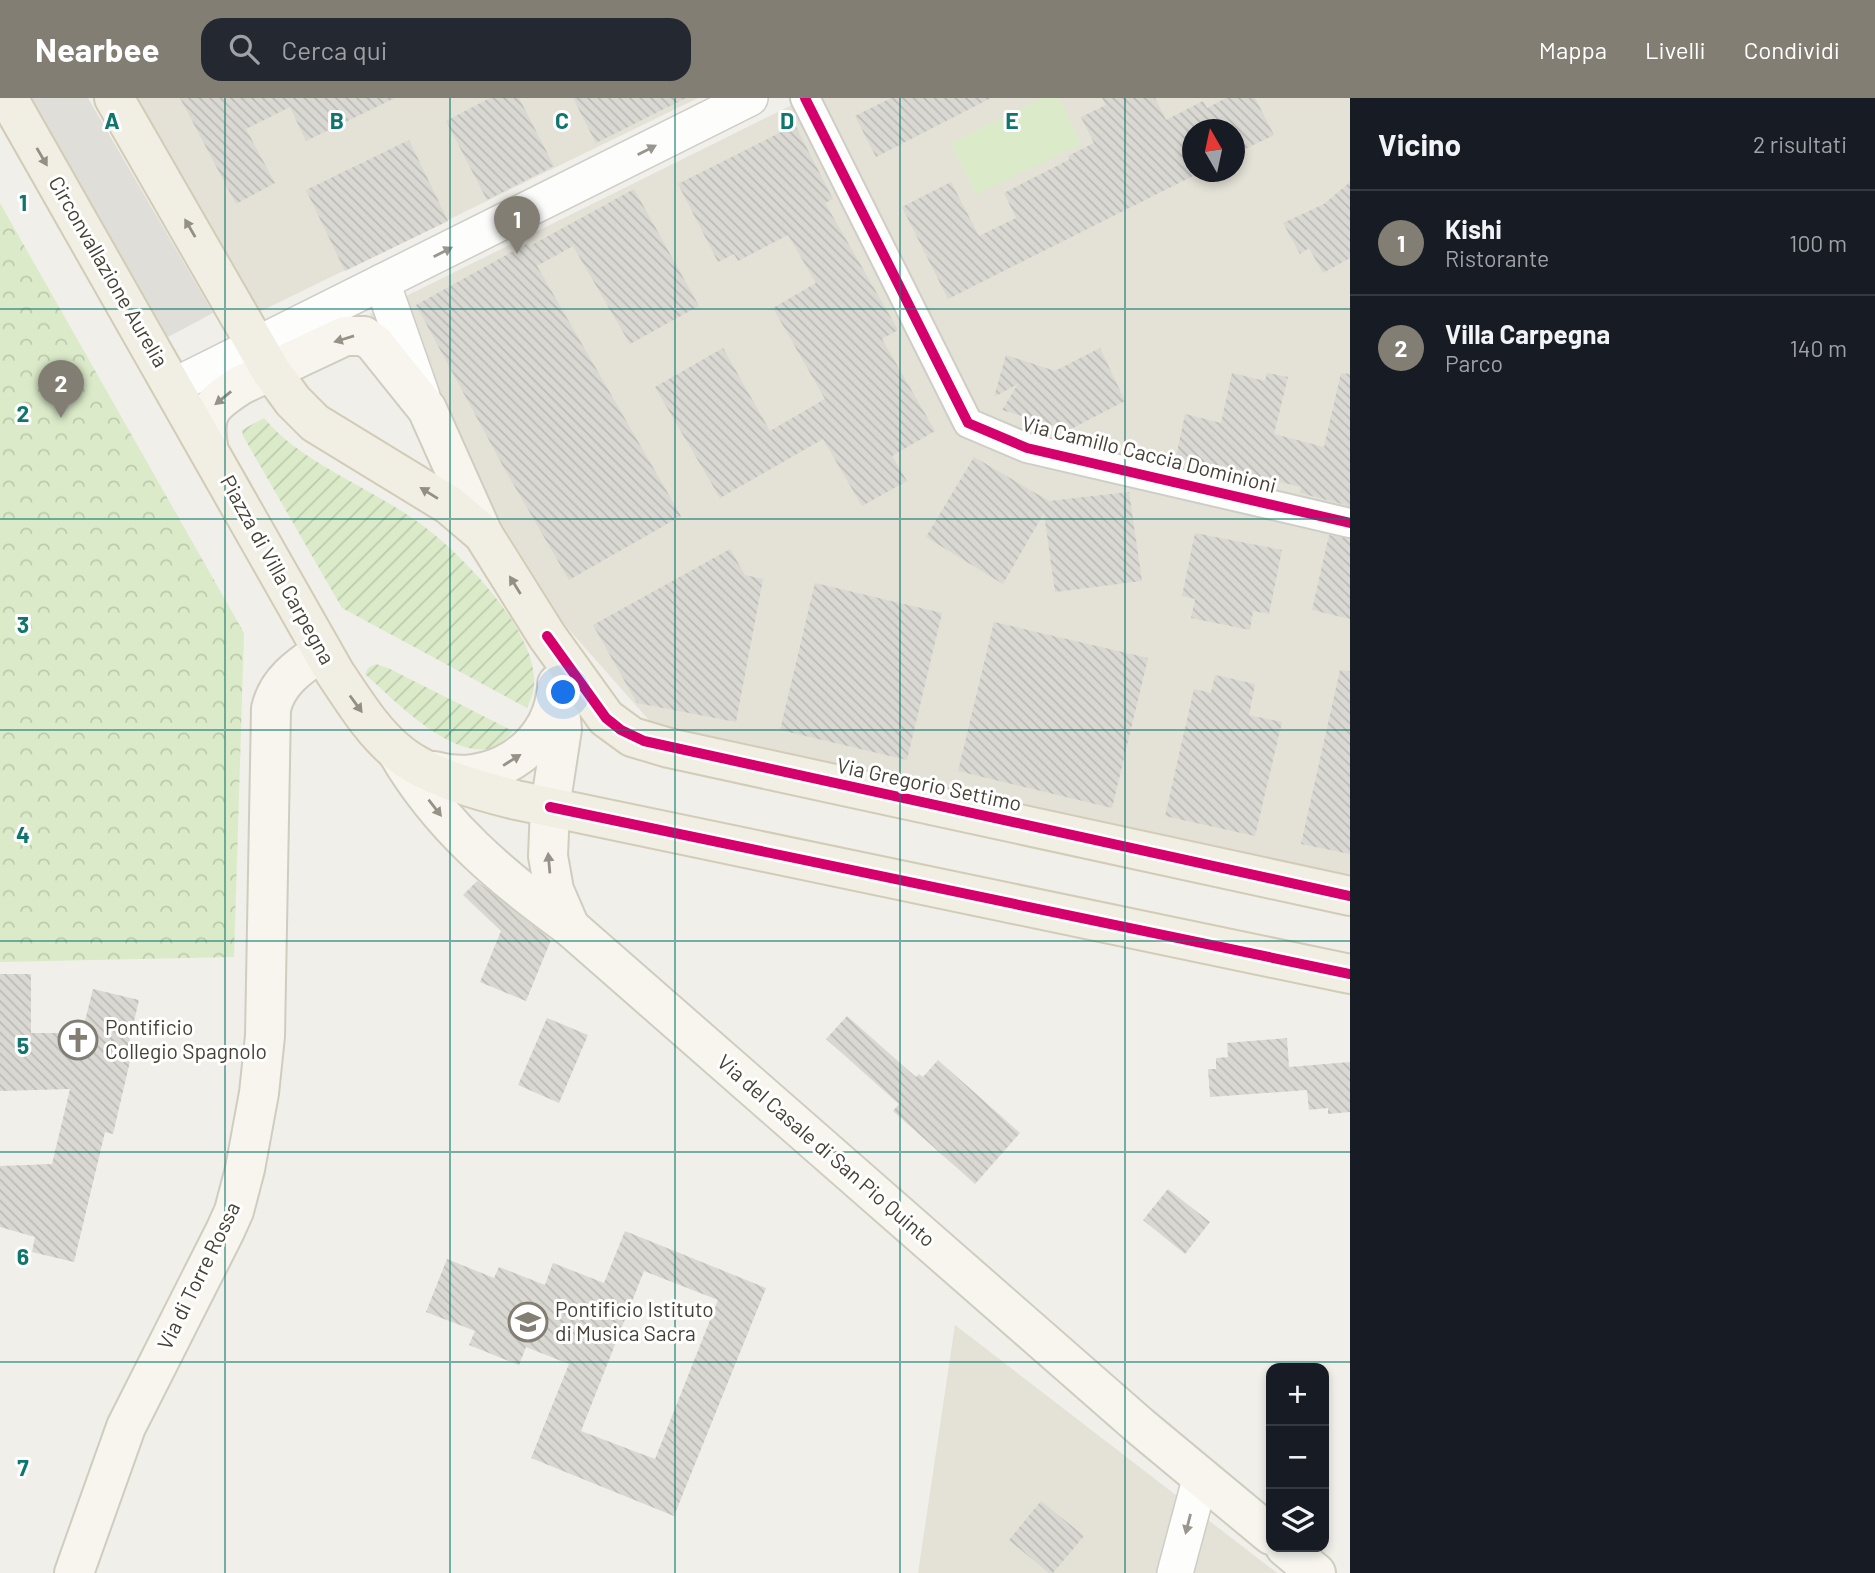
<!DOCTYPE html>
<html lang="it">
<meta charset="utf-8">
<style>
body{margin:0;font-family:Barlow,sans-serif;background:#242831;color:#f1f3f6}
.controls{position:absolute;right:21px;bottom:21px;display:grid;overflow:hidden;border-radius:14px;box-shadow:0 4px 10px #0003}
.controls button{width:63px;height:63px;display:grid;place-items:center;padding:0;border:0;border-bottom:2px solid #363941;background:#171b24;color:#f1f3f6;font:35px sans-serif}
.compass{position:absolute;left:1182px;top:21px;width:63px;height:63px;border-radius:50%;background:#171b24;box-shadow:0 4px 10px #0003;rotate:351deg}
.you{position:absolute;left:564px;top:595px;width:24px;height:24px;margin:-18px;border:5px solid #fff;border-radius:50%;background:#1a73e8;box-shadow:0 0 0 10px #1a73e833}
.badge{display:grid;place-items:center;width:46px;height:46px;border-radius:50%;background:#827e74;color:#fff;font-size:23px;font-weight:700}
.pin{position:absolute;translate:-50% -58px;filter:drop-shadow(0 2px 4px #0008)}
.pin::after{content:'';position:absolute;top:37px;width:24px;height:21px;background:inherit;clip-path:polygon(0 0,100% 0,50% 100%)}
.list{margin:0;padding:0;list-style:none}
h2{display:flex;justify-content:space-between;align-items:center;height:91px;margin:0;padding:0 28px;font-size:30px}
h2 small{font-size:23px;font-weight:400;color:#9ea1a6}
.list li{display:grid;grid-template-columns:46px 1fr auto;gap:21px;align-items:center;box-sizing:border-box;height:105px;padding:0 28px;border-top:2px solid #363941}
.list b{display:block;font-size:26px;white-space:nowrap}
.list p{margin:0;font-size:23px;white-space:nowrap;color:#9ea1a6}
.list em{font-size:23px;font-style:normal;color:#9ea1a6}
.icon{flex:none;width:38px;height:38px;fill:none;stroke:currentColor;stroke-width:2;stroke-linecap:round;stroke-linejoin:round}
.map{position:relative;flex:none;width:1350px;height:1475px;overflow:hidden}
header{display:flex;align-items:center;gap:42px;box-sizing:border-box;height:98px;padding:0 35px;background:#827e74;color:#fff}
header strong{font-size:33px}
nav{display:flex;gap:38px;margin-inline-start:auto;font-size:24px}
.search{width:490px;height:63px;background:#242831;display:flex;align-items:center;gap:18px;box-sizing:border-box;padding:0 24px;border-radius:21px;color:#9ea1a6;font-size:26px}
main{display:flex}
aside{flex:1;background:#171b24}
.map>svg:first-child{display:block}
.residential{fill:#e4e1d6;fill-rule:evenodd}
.forest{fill:url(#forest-crowns)}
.garden{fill:url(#garden-furrows)}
.pitch{fill:#dbebc9}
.parking{fill:#dfded9}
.building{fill:url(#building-back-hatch);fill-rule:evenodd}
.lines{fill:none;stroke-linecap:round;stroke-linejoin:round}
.minor-casing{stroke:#cecdc7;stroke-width:32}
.tertiary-casing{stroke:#cecdc7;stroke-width:38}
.secondary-casing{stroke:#cfccc0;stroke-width:42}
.primary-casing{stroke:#d2ccb7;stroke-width:42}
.minor{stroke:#fdfdfc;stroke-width:28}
.tertiary{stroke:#fdfdfc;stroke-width:35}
.secondary{stroke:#f7f5ee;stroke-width:38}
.primary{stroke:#f1eee3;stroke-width:38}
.cycleway-casing{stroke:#fff;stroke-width:15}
.cycleway{stroke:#d6006c;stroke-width:10}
.oneway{fill:#98968f}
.oneway2{fill:#938f83}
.oneway3{fill:#969288}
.grid{fill:none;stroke:#0f766e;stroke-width:2;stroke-opacity:0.55}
.labels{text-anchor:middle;stroke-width:6;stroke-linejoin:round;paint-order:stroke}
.street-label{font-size:21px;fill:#464135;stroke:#fff}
.poi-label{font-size:21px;fill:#464135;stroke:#fff;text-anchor:start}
.grid-label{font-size:23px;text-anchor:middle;font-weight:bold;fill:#0f766e;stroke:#fff;stroke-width:6;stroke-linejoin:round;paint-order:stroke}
</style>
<header>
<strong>Nearbee</strong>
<div class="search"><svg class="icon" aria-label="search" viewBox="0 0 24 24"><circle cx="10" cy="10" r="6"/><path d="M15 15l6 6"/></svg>Cerca qui</div>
<nav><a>Mappa</a><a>Livelli</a><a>Condividi</a></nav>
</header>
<main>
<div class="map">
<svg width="1350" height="1475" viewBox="0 0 1350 1475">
<defs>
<pattern id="forest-crowns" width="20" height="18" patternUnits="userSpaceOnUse" patternTransform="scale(1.75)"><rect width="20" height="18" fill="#dbebc9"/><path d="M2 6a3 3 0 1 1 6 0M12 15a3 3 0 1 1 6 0" fill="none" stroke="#bdcbad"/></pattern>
<pattern id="garden-furrows" width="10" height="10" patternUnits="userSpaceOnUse" patternTransform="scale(1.75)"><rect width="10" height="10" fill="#dbebc9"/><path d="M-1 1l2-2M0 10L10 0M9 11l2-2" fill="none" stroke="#bdcbad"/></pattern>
<pattern id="building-back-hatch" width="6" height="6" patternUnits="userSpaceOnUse" patternTransform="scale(1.75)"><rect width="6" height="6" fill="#dad8d2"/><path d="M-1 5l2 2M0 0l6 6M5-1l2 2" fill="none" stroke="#bcbbb5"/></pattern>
</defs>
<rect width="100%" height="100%" fill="#f0efe9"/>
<g class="residential">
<polygon points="136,0 698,0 259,214"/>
<path d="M806 0H1350V778L655 629 565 527 370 216ZM1192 32H1234V74H1192Z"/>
<polygon points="955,1227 1277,1475 918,1475"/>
</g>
<polygon class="forest" points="0,105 244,535 234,859 0,864"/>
<g class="garden">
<path d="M264 320C300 364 371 390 418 424 459 453 531 527 534 579 535 591 532 599 527 610L342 510 243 338 242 332Z"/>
<path d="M376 566 388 570 513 633C506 641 498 649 487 651 447 657 393 601 365 576L368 570Z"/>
</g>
<polygon class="pitch" points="1042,0 1059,0 1081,46 976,97 951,45"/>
<polygon class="parking" points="31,0 88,0 213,215 168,239"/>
<g class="building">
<polygon points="180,0 395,0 306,43 290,9 246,31 275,85 236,106"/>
<polygon points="490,0 519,0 554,68 487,102 446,23"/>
<polygon points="573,0 686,0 596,45"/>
<polygon points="891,0 991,0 876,59 855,18"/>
<polygon points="1102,0 1155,0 1166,22 1203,3 1207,10 1226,0 1255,0 1274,37 1235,56 1235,32 1193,32 1193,74 1201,74 948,201 902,109 951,84 979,138 1016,120 1004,95 1070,61 1068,58 1094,45 1081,19 1106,7"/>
<polygon points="795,27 833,101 825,105 898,232 882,241 935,333 892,358 907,383 862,408 823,341 720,400 655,289 723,250 770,333 825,301 773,210 816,185 788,137 738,163 734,156 718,164 678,86"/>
<polygon points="409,42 448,123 345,173 306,92"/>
<polygon points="1350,84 1350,160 1323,175 1309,150 1300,156 1283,125 1324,106"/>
<polygon points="634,91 699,208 630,246 573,148 537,168 681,418 569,482 504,370 416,207 528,145 530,148"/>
<polygon points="1100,250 1125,303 1069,332 1002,312 1018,286 994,299 1006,257 1055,273"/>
<polygon points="1232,275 1265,283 1267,275 1288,279 1274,336 1324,349 1341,275 1350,276 1350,408 1300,395 1301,389 1176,359 1185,316 1221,325"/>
<polygon points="974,359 1049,403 1129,394 1142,483 1055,494 1044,415 1003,486 926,439"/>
<polygon points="1195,435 1282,452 1269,516 1253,513 1250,532 1191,520 1195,501 1182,498"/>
<polygon points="1329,437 1350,441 1350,521 1312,512"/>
<polygon points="730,451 745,477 763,481 736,624 637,605 593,527"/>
<polygon points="815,485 942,515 907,662 780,632"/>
<polygon points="994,524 1148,560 1112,710 958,673"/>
<polygon points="1340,572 1350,573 1350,756 1301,746"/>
<polygon points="1215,577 1255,586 1249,617 1282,624 1255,738 1165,718 1194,591 1211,595"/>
<polygon points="477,783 551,842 526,903 480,884 501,833 463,797"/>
<polygon points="0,876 31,876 31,935 82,935 93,891 139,902 126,958 131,959 113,1036 105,1034 74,1164 32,1154 35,1139 0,1129 0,1068 52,1066 70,991 0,993"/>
<polygon points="847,918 916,979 919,976 923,979 938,962 1020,1035 975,1086 893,1013 899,1006 826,941"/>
<polygon points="547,920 588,937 559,1005 518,987"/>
<polygon points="1287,940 1289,969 1350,964 1350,1014 1328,1016 1328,1010 1309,1012 1307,992 1210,999 1208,971 1216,971 1216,960 1228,959 1227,945"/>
<polygon points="1168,1091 1210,1124 1185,1156 1143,1122"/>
<path d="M625 1133 766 1190 674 1418 531 1360 569 1266 526 1249 519 1267 469 1247 475 1233 426 1214 447 1161 494 1180 499 1169 545 1187 553 1165 604 1185ZM644 1173 718 1202 655 1361 581 1333Z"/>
<polygon points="1041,1403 1084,1438 1053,1475 1049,1475 1009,1442"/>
</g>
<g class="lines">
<defs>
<polyline id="minor" points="805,0 968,325 1027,350 1350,425"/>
<g id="tertiary">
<polyline points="382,184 422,298"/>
<polyline points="174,288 750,0"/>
<polyline points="1175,1475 1201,1378"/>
</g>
<g id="secondary">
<path d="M208 348C202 313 213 305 241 287L345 238H364L374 245 427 311 483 436"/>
<polyline points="557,586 562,631 550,709 548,758 554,792 570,829"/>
<path d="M397 654C439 727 502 780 570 829L1141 1329 1271 1437"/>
<path d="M434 673C488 689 549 653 556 596"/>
<polyline points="1285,1449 1316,1475"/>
<path d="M74 1475 126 1329 225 1133 234 1113 245 1071 259 995 265 938 271 611C277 583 300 568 322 553"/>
</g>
<g id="primary">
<path d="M8 0 335 575C354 603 373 635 400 656 429 679 480 693 516 702L1350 876"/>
<polyline points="114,0 271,273 293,303 315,325 449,407 483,436 547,538 606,620 632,639 669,650 1350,798"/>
</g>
</defs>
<use href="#minor" class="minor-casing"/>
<use href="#tertiary" class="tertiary-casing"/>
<use href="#secondary" class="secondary-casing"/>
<use href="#primary" class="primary-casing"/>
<use href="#minor" class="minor"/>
<use href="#tertiary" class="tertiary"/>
<use href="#secondary" class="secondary"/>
<use href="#primary" class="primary"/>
<defs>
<g id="cycleway">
<polyline points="805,0 968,325 1027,350 1350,425"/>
<polyline points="547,538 606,620 621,632 644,643 1350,798"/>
<polyline points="550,709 1350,876"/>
</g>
</defs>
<use href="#cycleway" class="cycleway-casing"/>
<use href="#cycleway" class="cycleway"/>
</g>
<defs><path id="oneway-solid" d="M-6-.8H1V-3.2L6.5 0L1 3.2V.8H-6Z" transform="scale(1.75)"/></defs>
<g class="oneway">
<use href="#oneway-solid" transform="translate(647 52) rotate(-27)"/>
<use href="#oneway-solid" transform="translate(443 154) rotate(-27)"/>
<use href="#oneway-solid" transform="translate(1188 1426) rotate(104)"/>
</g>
<g class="oneway2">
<use href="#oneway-solid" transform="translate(42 59) rotate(60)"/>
<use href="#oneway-solid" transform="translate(190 130) rotate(-120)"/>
<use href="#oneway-solid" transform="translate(429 395) rotate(-148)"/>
<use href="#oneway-solid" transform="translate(515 487) rotate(-122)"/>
<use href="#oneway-solid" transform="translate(356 606) rotate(54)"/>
</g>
<g class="oneway3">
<use href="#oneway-solid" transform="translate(344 241) rotate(163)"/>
<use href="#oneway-solid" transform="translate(223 300) rotate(141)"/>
<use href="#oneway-solid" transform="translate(512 662) rotate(-32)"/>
<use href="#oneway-solid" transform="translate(435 710) rotate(52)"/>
<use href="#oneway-solid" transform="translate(549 765) rotate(-95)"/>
</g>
<path class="grid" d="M225 0V1475M450 0V1475M675 0V1475M900 0V1475M1125 0V1475M0 211H1350M0 421H1350M0 632H1350M0 843H1350M0 1054H1350M0 1264H1350"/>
<defs>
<symbol id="church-ring" viewBox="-11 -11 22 22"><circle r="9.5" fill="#fff" stroke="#827e74" stroke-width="1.5"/><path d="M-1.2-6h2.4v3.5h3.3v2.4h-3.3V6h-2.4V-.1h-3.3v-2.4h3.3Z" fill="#827e74"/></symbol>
<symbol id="university-ring" viewBox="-11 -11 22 22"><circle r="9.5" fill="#fff" stroke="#827e74" stroke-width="1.5"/><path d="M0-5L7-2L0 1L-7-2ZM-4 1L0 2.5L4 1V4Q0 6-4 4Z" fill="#827e74"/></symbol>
</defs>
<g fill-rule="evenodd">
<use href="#church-ring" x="56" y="920" width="44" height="44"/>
<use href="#university-ring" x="506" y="1202" width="44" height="44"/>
</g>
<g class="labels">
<g class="street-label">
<text transform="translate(108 174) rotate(60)" y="7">Circonvallazione Aurelia</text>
<text transform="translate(1149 357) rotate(14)" y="7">Via Camillo Caccia Dominioni</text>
<text transform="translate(277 472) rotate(61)" y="7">Piazza di Villa Carpegna</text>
<text transform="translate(929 687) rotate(12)" y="7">Via Gregorio Settimo</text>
<text transform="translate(826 1053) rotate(41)" y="7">Via del Casale di San Pio Quinto</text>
<text transform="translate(199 1178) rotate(-64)" y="7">Via di Torre Rossa</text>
</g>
<g class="poi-label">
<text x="105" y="937">Pontificio<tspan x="105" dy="24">Collegio Spagnolo</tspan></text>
<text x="555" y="1219">Pontificio Istituto<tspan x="555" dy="24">di Musica Sacra</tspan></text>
</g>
</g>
<g class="grid-label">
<text x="112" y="31">A</text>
<text x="337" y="31">B</text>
<text x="562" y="31">C</text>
<text x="787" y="31">D</text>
<text x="1012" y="31">E</text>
<text x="23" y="113">1</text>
<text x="23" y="324">2</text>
<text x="23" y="535">3</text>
<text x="23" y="745">4</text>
<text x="23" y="956">5</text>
<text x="23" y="1167">6</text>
<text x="23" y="1378">7</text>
</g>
</svg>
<div class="controls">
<button>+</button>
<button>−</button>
<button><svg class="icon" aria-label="layers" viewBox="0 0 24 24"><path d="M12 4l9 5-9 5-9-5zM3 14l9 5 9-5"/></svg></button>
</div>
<svg class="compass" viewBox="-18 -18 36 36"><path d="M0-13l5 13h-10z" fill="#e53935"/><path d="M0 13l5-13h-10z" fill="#9ea1a6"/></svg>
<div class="you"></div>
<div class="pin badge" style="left:517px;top:156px">1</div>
<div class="pin badge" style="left:61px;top:320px">2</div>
</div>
<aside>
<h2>Vicino<small>2 risultati</small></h2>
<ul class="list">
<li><span class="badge">1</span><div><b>Kishi</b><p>Ristorante</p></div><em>100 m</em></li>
<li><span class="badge">2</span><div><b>Villa Carpegna</b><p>Parco</p></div><em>140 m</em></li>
</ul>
</aside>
</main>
